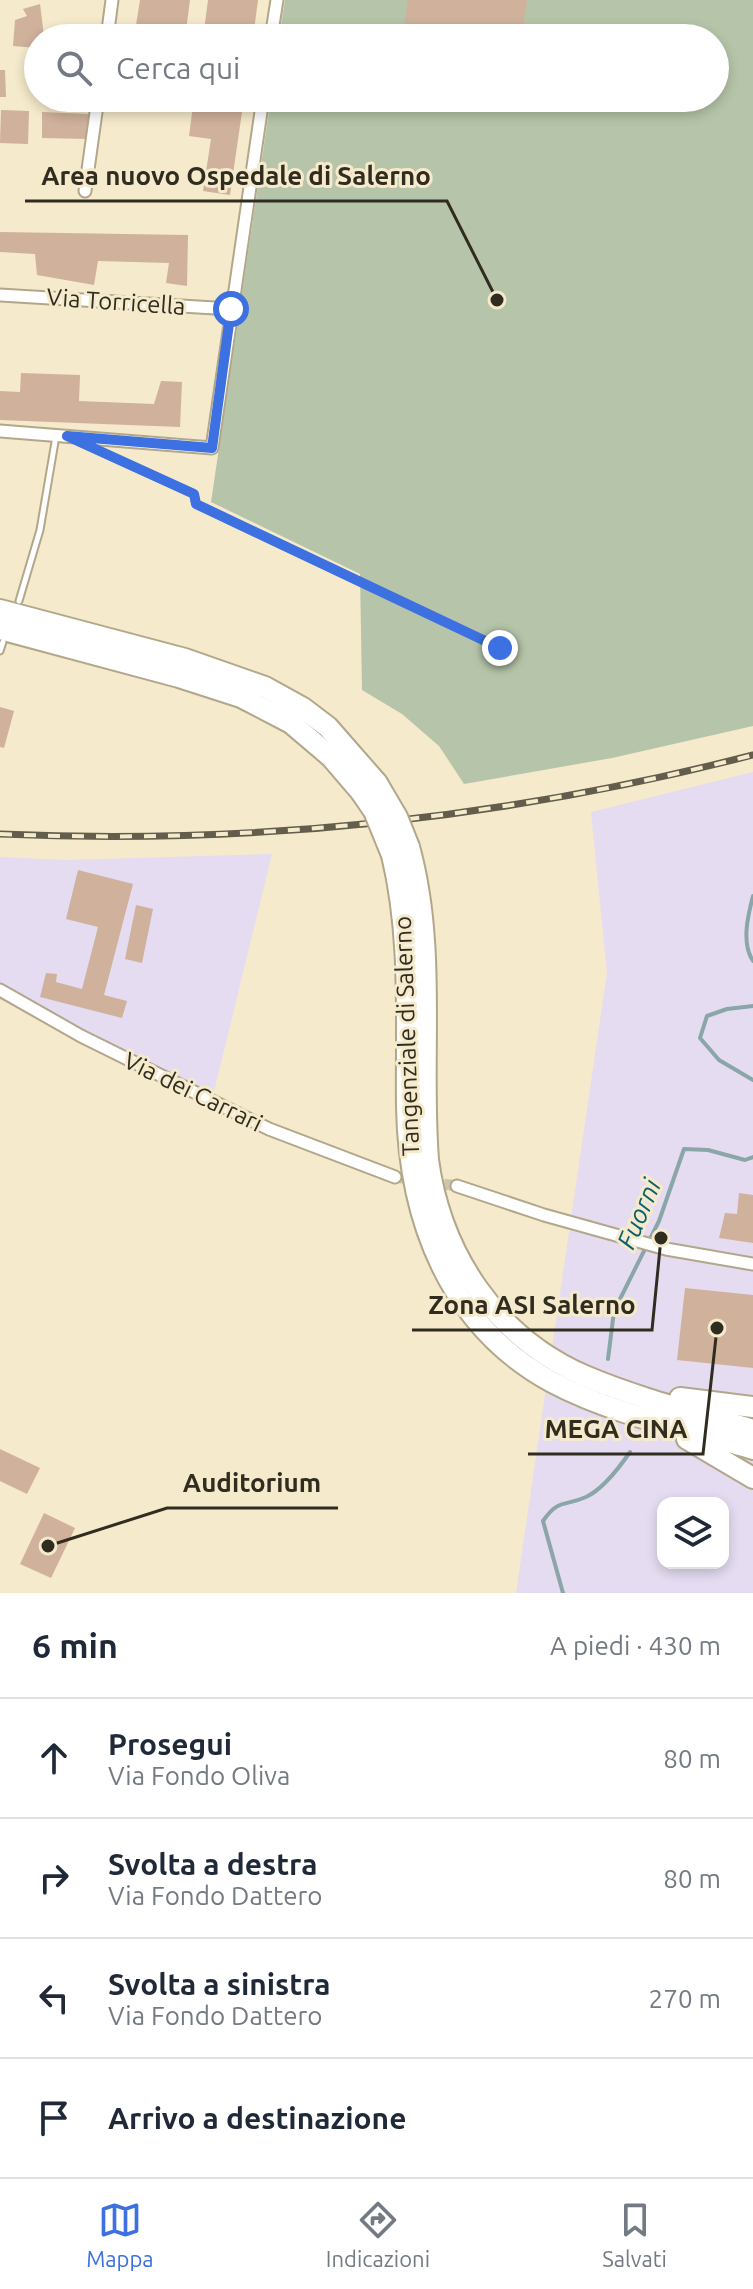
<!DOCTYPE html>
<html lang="it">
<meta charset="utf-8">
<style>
body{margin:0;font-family:Ubuntu,sans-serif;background:#f2f2f3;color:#1f2937}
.controls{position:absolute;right:24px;bottom:24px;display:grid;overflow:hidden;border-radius:16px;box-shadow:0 4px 12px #0003}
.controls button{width:72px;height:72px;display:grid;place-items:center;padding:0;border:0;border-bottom:2px solid #e0e1e3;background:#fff;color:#1f2937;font:40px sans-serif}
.stop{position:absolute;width:24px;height:24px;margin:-18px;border:6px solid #3d70e0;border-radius:50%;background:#fff}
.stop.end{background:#3d70e0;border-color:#fff;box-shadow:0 2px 8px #0008}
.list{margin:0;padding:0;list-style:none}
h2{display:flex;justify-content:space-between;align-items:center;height:104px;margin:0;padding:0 32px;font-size:34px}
h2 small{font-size:26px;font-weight:400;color:#747a83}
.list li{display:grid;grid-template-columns:52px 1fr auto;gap:24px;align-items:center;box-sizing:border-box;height:120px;padding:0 32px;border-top:2px solid #e0e1e3}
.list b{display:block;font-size:30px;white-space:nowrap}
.list p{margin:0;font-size:26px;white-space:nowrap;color:#747a83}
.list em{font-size:26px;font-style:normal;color:#747a83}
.icon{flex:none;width:44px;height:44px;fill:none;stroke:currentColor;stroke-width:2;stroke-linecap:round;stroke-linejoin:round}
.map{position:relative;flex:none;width:753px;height:1593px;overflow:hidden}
.search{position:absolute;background:#fff;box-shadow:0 4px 12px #0003;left:24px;right:24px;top:24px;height:88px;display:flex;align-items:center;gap:20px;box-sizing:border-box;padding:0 28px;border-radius:44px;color:#747a83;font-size:30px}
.sheet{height:584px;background:#fff}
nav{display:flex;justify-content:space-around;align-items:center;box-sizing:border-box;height:112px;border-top:2px solid #e0e1e3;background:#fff;font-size:22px;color:#747a83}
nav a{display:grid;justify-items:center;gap:4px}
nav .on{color:#3d70e0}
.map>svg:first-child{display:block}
.industrial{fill:#e5dcf1;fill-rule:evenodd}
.green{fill:#b6c5a9}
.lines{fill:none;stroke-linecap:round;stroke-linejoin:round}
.stream{stroke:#8aa6a8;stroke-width:4}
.building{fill:#cfb19c}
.street-tunnel{stroke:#cec4a9;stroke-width:11;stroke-dasharray:11 5.5;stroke-linecap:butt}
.lane-casing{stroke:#b2a78a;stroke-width:9}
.street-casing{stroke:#b2a78a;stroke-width:15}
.highway-casing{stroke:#b2a78a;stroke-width:24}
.lane{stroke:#fff;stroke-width:5}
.street{stroke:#fff;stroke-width:11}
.highway{stroke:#fff;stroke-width:20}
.rail-casing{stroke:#635d4c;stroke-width:7}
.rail{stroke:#f5eacb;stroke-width:4;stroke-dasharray:12;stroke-linecap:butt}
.highway-bridge-casing{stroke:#b2a78a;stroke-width:24;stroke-linecap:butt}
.highway-bridge{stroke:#fff;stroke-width:20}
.route{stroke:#3d70e0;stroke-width:10}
.labels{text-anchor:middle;stroke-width:6;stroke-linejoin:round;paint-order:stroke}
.street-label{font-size:24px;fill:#302c20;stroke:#f5eacb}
.water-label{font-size:26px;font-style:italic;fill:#09606e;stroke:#f5eacb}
.leader{fill:none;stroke:#302c20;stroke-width:3}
.callout-dot{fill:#302c20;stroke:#f5eacb;stroke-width:3}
.callout-label{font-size:26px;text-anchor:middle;font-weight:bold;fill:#302c20;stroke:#f5eacb;stroke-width:6;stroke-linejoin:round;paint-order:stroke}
</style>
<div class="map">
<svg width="753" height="1593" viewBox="0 0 753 1593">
<rect width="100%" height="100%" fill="#f5eacb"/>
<g class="industrial">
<path d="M753 772V1593H516L607 973 591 812ZM663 1503H723V1563H663Z"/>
<polygon points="272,854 210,1108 0,992 0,857 66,860"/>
</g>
<polygon class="green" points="285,0 753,0 753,726 612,758 464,784 439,746 402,714 362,690 360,574 211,502 271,98 715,98 715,38 279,38"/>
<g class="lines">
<g class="stream">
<path d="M753 896C748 915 741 943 753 961"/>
<polyline points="753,1006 727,1009 707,1016 700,1038 719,1060 753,1080"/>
<polyline points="608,1359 614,1311 659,1221 684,1149 708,1150 745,1160 753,1157"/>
<path d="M563 1593 543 1521C559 1498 564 1507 586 1497 603 1489 619 1468 630 1452"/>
</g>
</g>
<g class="building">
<polygon points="140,0 190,0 185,38 134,38"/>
<polygon points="208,0 258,0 253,38 203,38"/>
<polygon points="408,0 527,0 521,38 432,38 403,34"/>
<polygon points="40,4 44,36 38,38 38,48 13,46 15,20 27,16 23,9"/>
<polygon points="0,70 5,70 6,97 0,97"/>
<polygon points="194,98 244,98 230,195 203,191 211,139 189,136"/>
<polygon points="1,110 29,111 28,144 0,143"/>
<polygon points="42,112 89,114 88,139 42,138"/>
<polygon points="0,232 188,235 187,286 166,283 169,263 98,261 94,285 37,275 35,254 0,252"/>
<polygon points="21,373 80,375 79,401 154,404 161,381 182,382 180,427 0,420 0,391 20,392"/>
<polygon points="0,707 14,711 4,748 0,747"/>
<polygon points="78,870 133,884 104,995 127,1001 122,1018 40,997 46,973 57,974 56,982 82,989 98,927 66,919"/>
<polygon points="136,905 153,909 142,963 125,959"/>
<polygon points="739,1193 753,1195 753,1243 719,1238 725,1213 737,1214"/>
<polygon points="685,1288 753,1295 753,1368 677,1360"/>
<polygon points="0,1449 40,1468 27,1494 0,1481"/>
<polygon points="44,1513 75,1528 51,1578 20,1564"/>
</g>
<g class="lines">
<polyline class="street-tunnel" points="395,1177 457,1186"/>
<defs>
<g id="lane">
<polyline points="79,442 194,494 196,504 500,648"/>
<polyline points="19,601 40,530 56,436"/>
<polyline points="0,651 3,642"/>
</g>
<g id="street">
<polyline points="107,38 112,0"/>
<polyline points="271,38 277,0"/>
<polyline points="85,191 98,98"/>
<polyline points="0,295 231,309"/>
<polyline points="0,431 212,448 263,98"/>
<polyline points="0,990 81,1036 269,1129 395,1177"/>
<polyline points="457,1186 544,1215 666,1249 753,1264"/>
</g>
<g id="highway">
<polyline points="0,610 185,659 265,687 303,708 328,727 377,783"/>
<polyline points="0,629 179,677 241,697 291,723 331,757 361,792"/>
<path d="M409 847C437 948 420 1056 428 1160 441 1254 495 1337 585 1376 639 1399 697 1413 753 1430"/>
<path d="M392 855C412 938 406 1023 407 1107 409 1219 449 1326 552 1382 614 1415 687 1429 753 1449"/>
<polyline points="680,1398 753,1407"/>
<polyline points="687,1439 753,1478"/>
</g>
</defs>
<use href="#lane" class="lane-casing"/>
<use href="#street" class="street-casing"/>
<use href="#highway" class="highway-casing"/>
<use href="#lane" class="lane"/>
<use href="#street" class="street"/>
<use href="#highway" class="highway"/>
<defs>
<path id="rail" d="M0 834C253 845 508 818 753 755"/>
</defs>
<use href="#rail" class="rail-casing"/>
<use href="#rail" class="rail"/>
<defs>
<g id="highway-bridge">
<polyline points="377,783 397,817 409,847"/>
<polyline points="361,792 374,811 392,855"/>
</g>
</defs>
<use href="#highway-bridge" class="highway-bridge-casing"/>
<use href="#highway-bridge" class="highway-bridge"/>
</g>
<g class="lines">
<polyline class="route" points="231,309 212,448 67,436 194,494 196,504 500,648"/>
</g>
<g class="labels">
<g class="street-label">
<text transform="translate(116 302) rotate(4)" y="8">Via Torricella</text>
<text transform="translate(407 1036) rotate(-92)" y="8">Tangenziale di Salerno</text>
<text transform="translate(193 1092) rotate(26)" y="8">Via dei Carrari</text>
</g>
<g class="water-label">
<text transform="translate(639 1214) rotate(-67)" y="9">Fuorni</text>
</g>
</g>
<path class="leader" d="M497 300L447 201H25M661 1238L652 1330H412M717 1328L703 1454H528M48 1546L167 1508H338"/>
<g class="callout-dot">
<circle cx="497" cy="300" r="8"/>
<circle cx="661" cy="1238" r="8"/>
<circle cx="717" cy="1328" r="8"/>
<circle cx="48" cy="1546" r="8"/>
</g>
<g class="callout-label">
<text x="236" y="185">Area nuovo Ospedale di Salerno</text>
<text x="532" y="1314">Zona ASI Salerno</text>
<text x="616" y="1438">MEGA CINA</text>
<text x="252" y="1492">Auditorium</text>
</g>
</svg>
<div class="controls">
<button><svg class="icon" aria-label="layers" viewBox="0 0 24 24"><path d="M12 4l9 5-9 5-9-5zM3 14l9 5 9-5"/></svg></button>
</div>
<div class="stop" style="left:231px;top:309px"></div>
<div class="stop end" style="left:500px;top:648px"></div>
<div class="search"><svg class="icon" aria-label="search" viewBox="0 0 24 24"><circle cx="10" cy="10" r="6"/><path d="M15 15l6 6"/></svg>Cerca qui</div>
</div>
<section class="sheet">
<h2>6 min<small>A piedi · 430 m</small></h2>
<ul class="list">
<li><svg class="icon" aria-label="ahead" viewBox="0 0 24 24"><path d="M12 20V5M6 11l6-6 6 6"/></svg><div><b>Prosegui</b><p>Via Fondo Oliva</p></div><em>80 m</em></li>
<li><svg class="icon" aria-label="right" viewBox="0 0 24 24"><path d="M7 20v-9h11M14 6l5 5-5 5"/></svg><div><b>Svolta a destra</b><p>Via Fondo Dattero</p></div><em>80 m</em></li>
<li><svg class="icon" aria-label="left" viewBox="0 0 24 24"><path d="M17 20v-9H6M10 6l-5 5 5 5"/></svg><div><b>Svolta a sinistra</b><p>Via Fondo Dattero</p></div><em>270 m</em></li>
<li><svg class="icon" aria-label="arrive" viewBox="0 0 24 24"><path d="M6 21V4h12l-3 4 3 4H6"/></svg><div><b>Arrivo a destinazione</b></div></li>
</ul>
</section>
<nav>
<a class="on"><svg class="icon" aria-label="map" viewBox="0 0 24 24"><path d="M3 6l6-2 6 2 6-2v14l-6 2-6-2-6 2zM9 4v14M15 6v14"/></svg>Mappa</a>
<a><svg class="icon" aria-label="directions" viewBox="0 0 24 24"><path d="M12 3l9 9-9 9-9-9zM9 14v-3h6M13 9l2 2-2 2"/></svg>Indicazioni</a>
<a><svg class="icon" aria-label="saved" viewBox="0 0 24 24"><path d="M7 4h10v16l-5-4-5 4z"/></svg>Salvati</a>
</nav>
